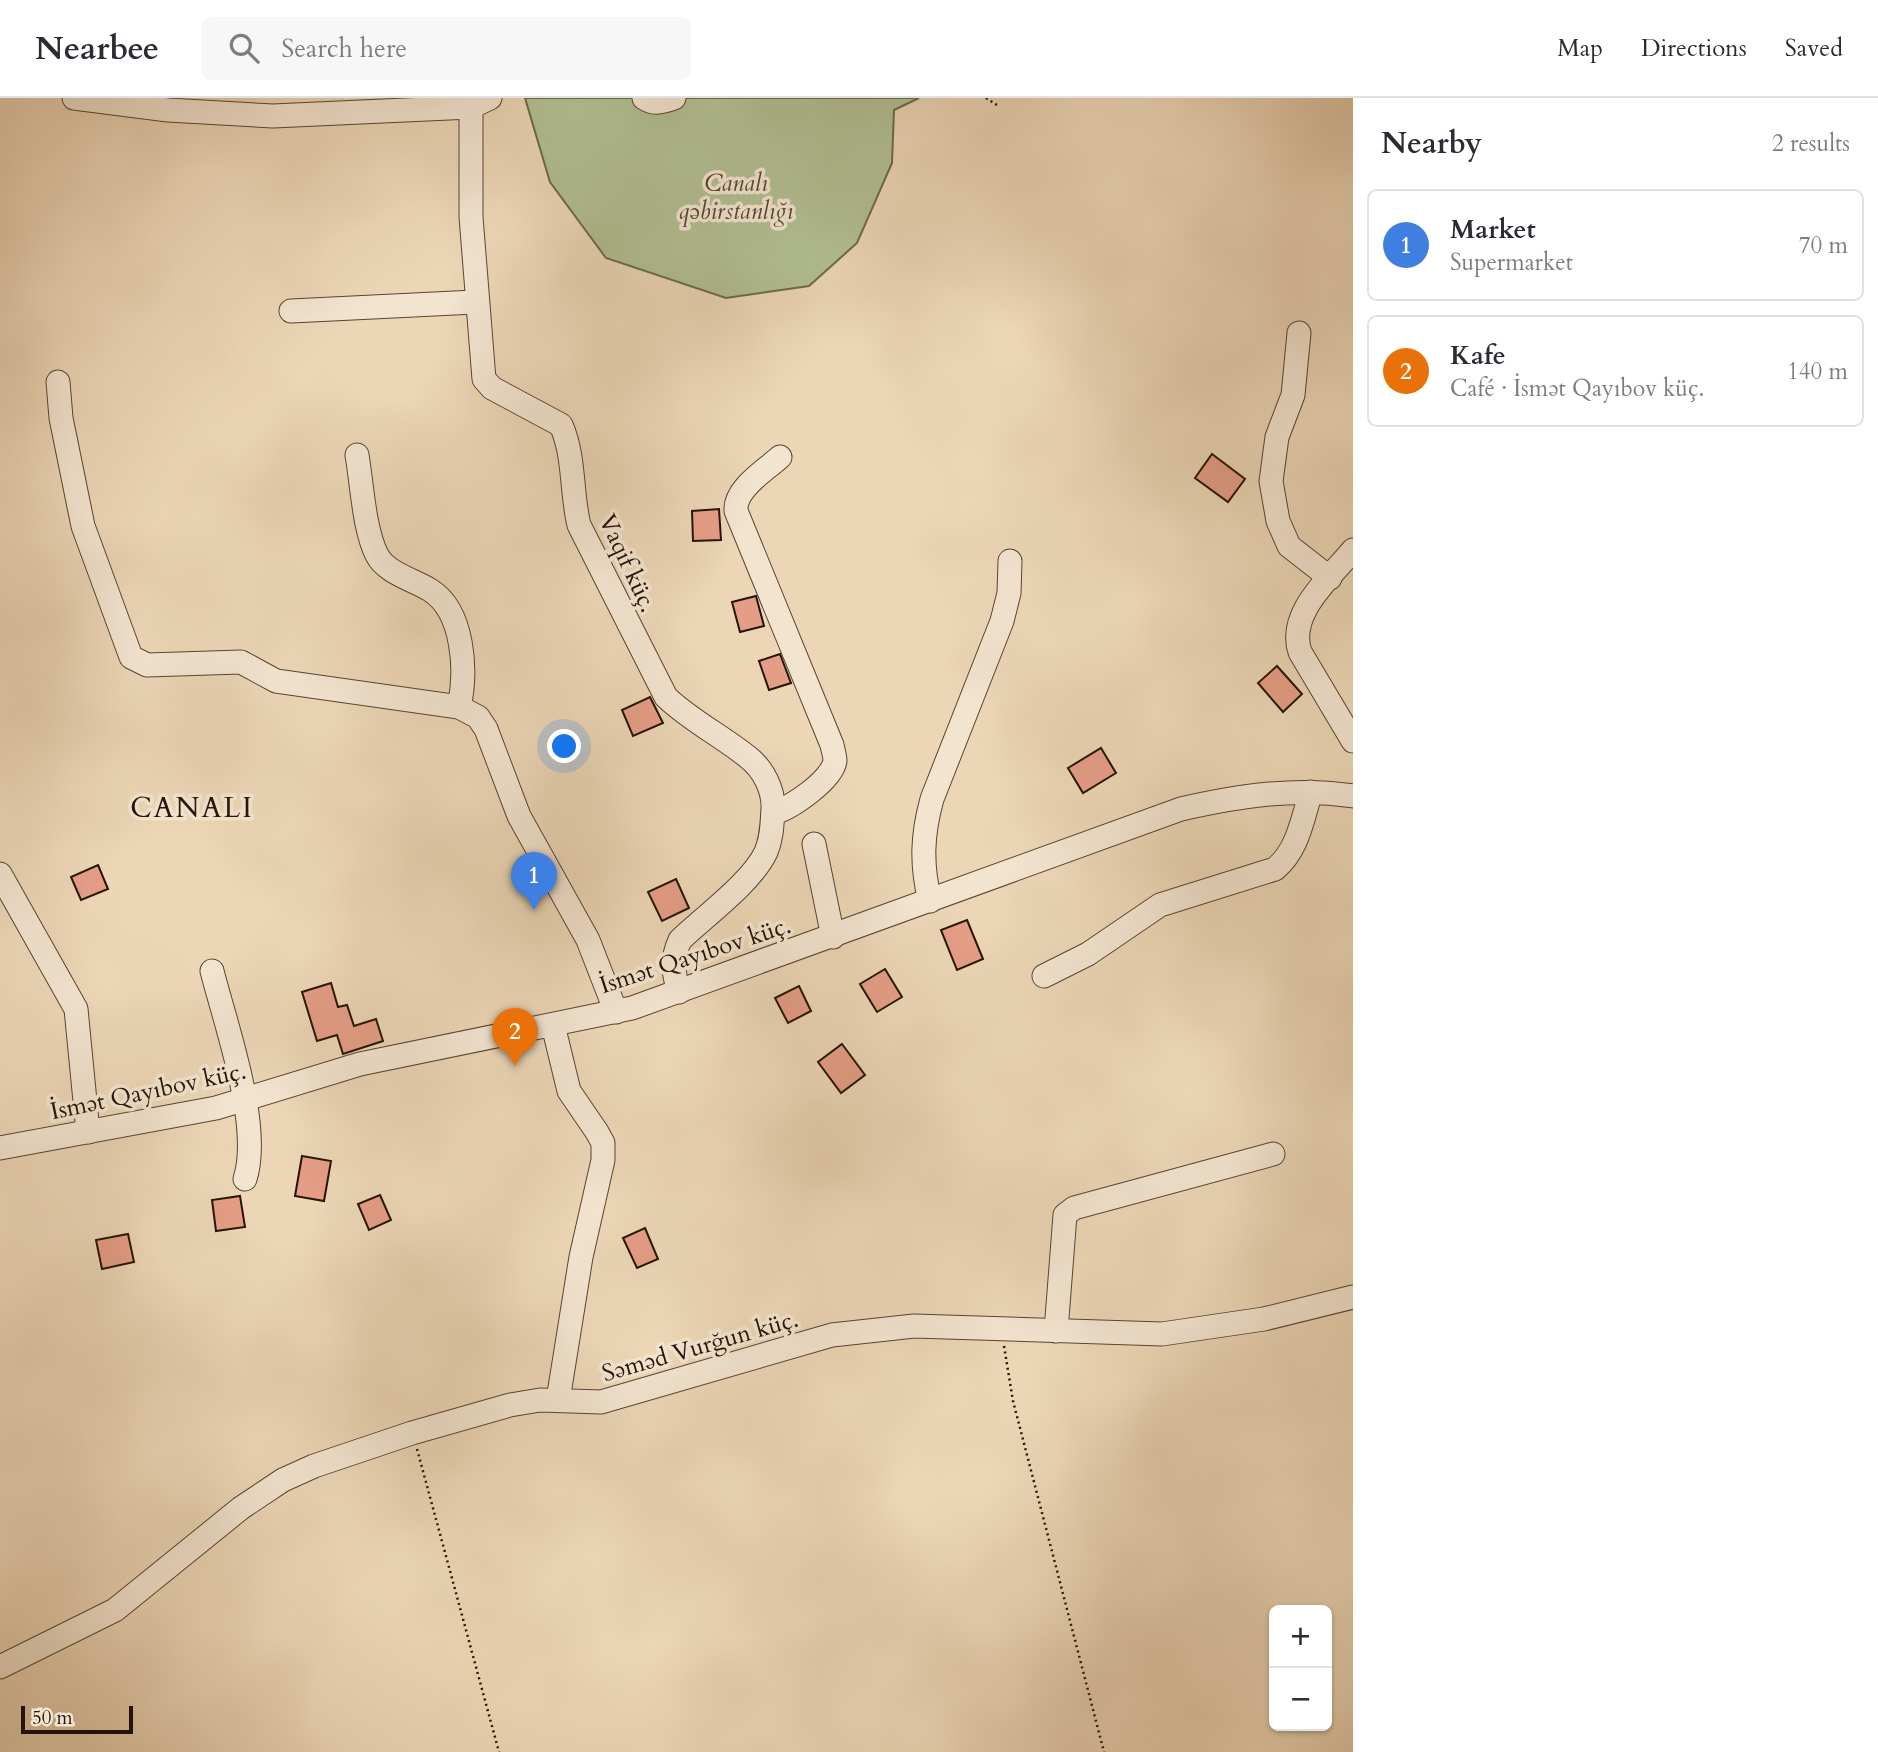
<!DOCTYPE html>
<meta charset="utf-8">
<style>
body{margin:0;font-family:Cardo,serif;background:#f7f7f7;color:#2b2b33}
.controls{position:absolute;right:21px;bottom:21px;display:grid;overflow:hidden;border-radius:10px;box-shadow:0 2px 5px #0004}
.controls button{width:63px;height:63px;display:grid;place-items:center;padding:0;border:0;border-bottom:2px solid #e1e1e2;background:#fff;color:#2b2b33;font:35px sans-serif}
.scale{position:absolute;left:21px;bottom:18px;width:112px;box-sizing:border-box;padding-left:7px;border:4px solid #251406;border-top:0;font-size:19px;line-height:24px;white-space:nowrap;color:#251406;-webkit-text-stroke:5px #f3e4d0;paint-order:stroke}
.you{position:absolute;left:565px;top:649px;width:24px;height:24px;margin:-18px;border:5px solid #fff;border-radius:50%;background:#1a73e8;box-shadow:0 0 0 10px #1a73e833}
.badge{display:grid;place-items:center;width:46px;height:46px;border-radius:50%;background:#8f2418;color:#fff;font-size:23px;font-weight:700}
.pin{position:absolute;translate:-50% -58px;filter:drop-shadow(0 2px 4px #0008)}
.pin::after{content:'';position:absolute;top:37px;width:24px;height:21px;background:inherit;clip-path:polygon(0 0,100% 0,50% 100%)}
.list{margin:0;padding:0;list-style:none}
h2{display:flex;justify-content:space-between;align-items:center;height:91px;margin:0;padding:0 28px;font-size:30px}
h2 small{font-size:23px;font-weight:400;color:#7c7c81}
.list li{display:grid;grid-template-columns:46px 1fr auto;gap:21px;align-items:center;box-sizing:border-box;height:112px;margin:0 14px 14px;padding:0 14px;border:2px solid #e1e1e2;border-radius:10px}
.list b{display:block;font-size:26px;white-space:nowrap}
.list p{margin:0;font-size:23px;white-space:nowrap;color:#7c7c81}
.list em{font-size:23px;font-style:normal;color:#7c7c81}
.icon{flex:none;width:38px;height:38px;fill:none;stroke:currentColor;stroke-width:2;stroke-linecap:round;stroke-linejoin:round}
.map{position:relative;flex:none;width:1353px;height:1654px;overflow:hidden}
header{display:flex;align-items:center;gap:42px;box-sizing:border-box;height:98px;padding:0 35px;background:#fff;border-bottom:2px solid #e1e1e2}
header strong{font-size:33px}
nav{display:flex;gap:38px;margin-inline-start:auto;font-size:24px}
.search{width:490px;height:63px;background:#f7f7f7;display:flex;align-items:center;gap:18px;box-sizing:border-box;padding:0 24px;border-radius:10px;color:#7c7c81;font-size:26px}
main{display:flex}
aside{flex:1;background:#fff}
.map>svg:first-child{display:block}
.green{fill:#b1bf93;stroke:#6b6a4c;stroke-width:2}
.building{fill:#e59e86;stroke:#251406;stroke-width:2}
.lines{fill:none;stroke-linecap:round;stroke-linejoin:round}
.minor-casing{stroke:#574432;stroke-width:25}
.path{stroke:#251406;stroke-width:2.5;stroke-dasharray:2 3.5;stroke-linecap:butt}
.minor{stroke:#f3e4d0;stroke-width:23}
.labels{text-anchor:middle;stroke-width:7;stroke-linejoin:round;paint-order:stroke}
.park-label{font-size:24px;font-style:italic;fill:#4f4730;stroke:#f3e4d0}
.street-label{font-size:24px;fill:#251406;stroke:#f3e4d0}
.quarter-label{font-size:28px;letter-spacing:2px;fill:#251406;stroke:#f3e4d0}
</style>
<header>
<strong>Nearbee</strong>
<div class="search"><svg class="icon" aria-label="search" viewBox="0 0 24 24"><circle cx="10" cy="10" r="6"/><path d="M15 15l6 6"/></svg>Search here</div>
<nav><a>Map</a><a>Directions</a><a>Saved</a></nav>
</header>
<main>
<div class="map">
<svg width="1353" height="1654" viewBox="0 0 1353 1654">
<rect width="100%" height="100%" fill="#ecd6b6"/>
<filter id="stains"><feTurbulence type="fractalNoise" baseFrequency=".00286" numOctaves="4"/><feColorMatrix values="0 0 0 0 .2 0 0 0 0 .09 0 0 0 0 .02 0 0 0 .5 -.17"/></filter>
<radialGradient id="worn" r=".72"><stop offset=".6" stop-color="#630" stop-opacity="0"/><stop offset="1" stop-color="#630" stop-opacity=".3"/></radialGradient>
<polygon class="green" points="525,0 919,0 894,12 892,65 857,145 809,188 726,200 606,160 550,84"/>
<g class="building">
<polygon points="1212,356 1245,381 1228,404 1195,380"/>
<polygon points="719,411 721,442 693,443 692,413"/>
<polygon points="756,498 764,528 740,534 732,504"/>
<polygon points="780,556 791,585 769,592 759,563"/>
<polygon points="1277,568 1302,596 1283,614 1258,585"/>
<polygon points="650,599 663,625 633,638 622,612"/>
<polygon points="1101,650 1116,675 1083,695 1068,670"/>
<polygon points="98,767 108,791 81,802 71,779"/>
<polygon points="676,781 689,810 662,823 648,794"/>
<polygon points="967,822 983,861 957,872 941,832"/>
<polygon points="885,871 902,899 877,914 860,886"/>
<polygon points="331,885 338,909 347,907 354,928 376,921 383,943 343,956 337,937 317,943 302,894"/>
<polygon points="799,888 811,913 788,925 775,900"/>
<polygon points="842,946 865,977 841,995 818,964"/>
<polygon points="302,1058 331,1063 324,1103 295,1098"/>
<polygon points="380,1097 391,1122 369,1132 358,1106"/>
<polygon points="240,1098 245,1129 216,1133 212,1102"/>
<polygon points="645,1130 658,1161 637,1170 623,1140"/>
<polygon points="128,1136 134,1164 102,1171 96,1142"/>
</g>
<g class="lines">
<defs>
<g id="minor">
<polyline points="74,0 168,12 273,18 471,9 490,0"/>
<path d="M644 0C654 7 663 4 674 0"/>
<path d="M471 9V119L484 281 492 290 561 327C575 358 571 395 579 427L666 599C691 623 722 638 749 660 763 671 774 692 773 711 772 726 772 740 766 754 752 784 705 818 680 842 671 862 673 874 679 894"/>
<polyline points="291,213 475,204"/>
<polyline points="1299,235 1293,297 1277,339 1271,383 1278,423 1289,448 1330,480"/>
<polyline points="58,284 61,320 83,428 131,559 147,567 241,564 276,583 459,609 478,619 486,631 519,718 588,842 616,914"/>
<path d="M357 357C362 386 364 432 377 457 386 475 414 482 430 492 464 513 467 573 459 609"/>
<path d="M1353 452C1330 480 1287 515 1300 554L1353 643"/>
<path d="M773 715C790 711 832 682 835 663 835 658 833 652 832 647L736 413C734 391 766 372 780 359"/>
<polyline points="814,746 833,839"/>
<polyline points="0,776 76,911 88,1034"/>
<path d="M930 803C921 767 922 737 932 701L1002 523 1009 495 1010 463"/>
<path d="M212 873C226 928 262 1028 245 1081"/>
<path d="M1044 878 1088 856 1160 807 1275 771C1298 752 1302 722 1311 694"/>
<polyline points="553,927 569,993 597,1034 603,1045 603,1062 581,1159 558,1302"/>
<path d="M0 1050 216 1010 360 966 632 910 1181 711C1238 698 1295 689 1353 698"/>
<polyline points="1056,1233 1065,1117 1074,1110 1273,1056"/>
<polyline points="0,1569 115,1512 241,1410 283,1382 314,1368 412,1335 510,1307 540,1302 601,1304 832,1237 914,1228 1162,1236 1264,1221 1353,1199"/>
</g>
</defs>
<use href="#minor" class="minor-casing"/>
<g class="path">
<polyline points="986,0 997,7"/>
<polyline points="1004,1248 1013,1303 1104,1654"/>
<polyline points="417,1351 499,1654"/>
</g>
<use href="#minor" class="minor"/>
</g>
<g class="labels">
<g class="park-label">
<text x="736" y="93">Canalı<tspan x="736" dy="28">qəbirstanlığı</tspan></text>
</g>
<g class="street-label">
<text transform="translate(628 465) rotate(65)" y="8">Vaqif küç.</text>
<text transform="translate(695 857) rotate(-18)" y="8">İsmət Qayıbov küç.</text>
<text transform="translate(148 993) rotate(-12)" y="8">İsmət Qayıbov küç.</text>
<text transform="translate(700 1248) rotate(-16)" y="8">Səməd Vurğun küç.</text>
</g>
<g class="quarter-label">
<text x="192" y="719">CANALI</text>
</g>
</g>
<rect width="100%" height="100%" filter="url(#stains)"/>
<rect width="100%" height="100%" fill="url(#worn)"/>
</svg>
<div class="controls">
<button>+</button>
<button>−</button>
</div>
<div class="scale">50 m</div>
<div class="you"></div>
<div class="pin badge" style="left:534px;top:812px;background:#3f7fe0">1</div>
<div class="pin badge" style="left:515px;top:968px;background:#e8710a">2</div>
</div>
<aside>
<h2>Nearby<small>2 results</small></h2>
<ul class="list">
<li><span class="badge" style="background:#3f7fe0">1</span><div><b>Market</b><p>Supermarket</p></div><em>70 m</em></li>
<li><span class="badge" style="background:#e8710a">2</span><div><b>Kafe</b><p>Café · İsmət Qayıbov küç.</p></div><em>140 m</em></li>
</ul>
</aside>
</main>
